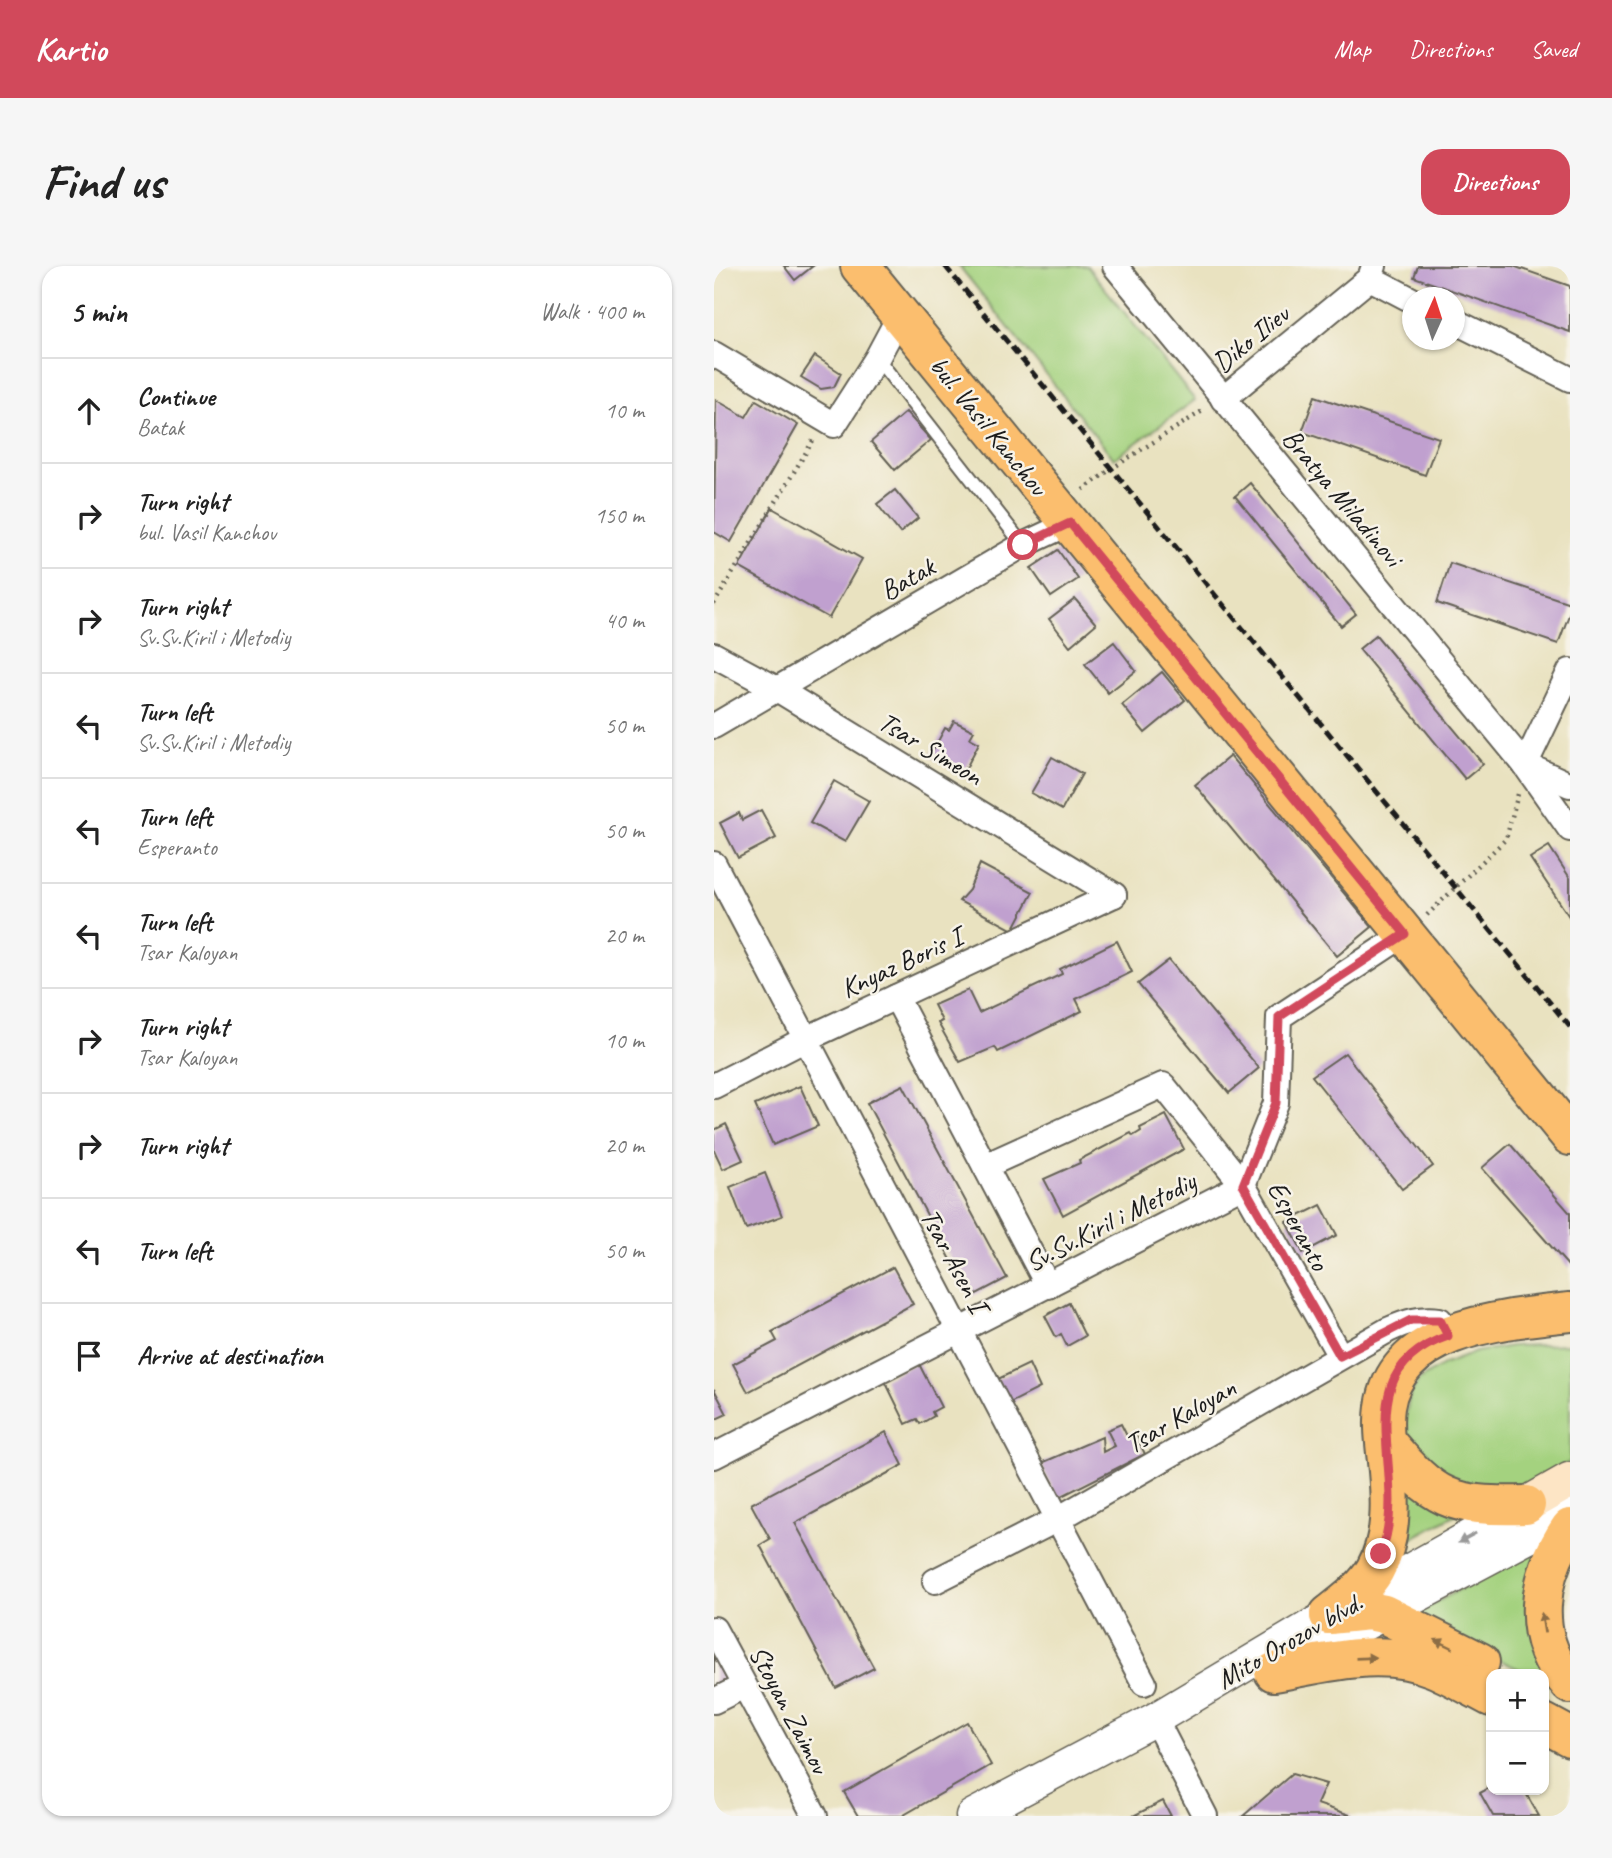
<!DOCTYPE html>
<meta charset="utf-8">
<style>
body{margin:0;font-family:Caveat,sans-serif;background:#f6f6f6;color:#222}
.controls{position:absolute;right:21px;bottom:21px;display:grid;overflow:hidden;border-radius:14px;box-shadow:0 2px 5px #0004}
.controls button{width:63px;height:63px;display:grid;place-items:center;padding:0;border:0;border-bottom:2px solid #e0e0e0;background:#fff;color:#222;font:35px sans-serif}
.compass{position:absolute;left:688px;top:21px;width:63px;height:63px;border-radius:50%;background:#fff;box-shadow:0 2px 5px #0004;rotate:3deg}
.stop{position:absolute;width:21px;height:21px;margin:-16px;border:5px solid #d1495b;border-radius:50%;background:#fff}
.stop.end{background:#d1495b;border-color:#fff;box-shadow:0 2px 7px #0008}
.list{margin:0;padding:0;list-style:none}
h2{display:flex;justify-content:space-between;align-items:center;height:91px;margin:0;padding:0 28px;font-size:30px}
h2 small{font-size:23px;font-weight:400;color:#767676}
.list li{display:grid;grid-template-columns:46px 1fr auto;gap:21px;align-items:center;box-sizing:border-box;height:105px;padding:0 28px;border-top:2px solid #e0e0e0}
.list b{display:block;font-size:26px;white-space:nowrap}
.list p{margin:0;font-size:23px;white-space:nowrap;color:#767676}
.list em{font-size:23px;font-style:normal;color:#767676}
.icon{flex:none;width:38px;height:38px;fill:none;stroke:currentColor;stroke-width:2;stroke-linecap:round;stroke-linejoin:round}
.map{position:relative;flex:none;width:856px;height:1550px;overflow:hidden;border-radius:21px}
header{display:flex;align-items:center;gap:42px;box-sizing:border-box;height:98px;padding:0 35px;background:#d1495b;color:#fff}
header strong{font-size:33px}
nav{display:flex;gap:38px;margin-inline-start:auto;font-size:24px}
.intro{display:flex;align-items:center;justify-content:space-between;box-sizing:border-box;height:168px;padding:0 42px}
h1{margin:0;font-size:49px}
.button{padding:18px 32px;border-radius:21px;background:#d1495b;color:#fff;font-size:24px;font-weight:700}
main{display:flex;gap:42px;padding:0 42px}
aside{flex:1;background:#fff;border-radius:21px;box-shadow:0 2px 5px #0004}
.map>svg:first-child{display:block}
.green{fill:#a4d27f;stroke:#60774e;stroke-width:2}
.building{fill:#c0a0cf}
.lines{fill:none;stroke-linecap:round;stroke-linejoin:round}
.service-casing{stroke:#646155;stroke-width:16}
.minor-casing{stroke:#646155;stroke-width:28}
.tertiary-casing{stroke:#646155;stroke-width:35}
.secondary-casing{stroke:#646155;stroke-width:38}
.primary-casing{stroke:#646155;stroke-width:42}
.path{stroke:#646155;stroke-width:4.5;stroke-dasharray:2 5;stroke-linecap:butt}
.service{stroke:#fff;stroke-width:12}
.minor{stroke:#fff;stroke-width:24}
.tertiary{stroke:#fff;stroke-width:32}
.secondary{stroke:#fde5c5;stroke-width:35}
.primary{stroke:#fbbe6e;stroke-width:38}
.rail{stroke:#1c1c1c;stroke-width:5;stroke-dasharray:10 5;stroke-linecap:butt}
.oneway{fill:#999}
.oneway2{fill:#8c6d45}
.route{stroke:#d1495b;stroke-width:9}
.labels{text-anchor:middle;stroke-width:5;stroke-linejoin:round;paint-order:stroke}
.street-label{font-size:28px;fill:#1c1c1c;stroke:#f7f3e8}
</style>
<header>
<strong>Kartio</strong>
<nav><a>Map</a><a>Directions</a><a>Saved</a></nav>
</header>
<div class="intro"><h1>Find us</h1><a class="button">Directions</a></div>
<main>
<aside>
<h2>5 min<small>Walk · 400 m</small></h2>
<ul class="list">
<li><svg class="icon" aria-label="ahead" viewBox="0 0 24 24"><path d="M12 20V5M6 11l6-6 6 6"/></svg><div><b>Continue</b><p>Batak</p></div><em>10 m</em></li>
<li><svg class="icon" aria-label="right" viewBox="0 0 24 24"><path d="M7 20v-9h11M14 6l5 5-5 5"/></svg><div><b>Turn right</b><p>bul. Vasil Kanchov</p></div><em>150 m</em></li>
<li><svg class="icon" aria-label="right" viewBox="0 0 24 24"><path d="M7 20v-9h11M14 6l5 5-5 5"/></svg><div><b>Turn right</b><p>Sv.Sv.Kiril i Metodiy</p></div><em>40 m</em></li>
<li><svg class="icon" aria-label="left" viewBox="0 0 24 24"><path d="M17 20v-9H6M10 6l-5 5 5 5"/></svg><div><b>Turn left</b><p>Sv.Sv.Kiril i Metodiy</p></div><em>50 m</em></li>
<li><svg class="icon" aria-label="left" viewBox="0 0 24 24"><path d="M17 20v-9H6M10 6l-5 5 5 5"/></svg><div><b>Turn left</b><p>Esperanto</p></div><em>50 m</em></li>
<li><svg class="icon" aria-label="left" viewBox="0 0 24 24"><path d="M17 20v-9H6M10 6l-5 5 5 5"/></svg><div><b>Turn left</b><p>Tsar Kaloyan</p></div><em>20 m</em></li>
<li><svg class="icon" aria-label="right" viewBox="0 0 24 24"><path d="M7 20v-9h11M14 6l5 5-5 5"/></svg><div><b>Turn right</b><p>Tsar Kaloyan</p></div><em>10 m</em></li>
<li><svg class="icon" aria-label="right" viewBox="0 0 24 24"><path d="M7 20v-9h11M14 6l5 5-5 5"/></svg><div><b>Turn right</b></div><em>20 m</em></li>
<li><svg class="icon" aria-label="left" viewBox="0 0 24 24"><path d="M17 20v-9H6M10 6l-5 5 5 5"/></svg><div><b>Turn left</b></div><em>50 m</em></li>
<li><svg class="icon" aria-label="arrive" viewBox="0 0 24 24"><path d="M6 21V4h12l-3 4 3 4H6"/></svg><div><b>Arrive at destination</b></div></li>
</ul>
</aside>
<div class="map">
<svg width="856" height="1550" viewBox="0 0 856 1550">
<rect width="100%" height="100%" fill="#f7f3e8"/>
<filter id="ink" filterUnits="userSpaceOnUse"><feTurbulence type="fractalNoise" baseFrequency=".0143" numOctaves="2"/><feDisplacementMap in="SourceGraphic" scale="14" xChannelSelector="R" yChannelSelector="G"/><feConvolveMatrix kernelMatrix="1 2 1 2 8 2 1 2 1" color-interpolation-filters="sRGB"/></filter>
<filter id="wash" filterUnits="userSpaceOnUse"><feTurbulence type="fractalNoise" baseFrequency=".00686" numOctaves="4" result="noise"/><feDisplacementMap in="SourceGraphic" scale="28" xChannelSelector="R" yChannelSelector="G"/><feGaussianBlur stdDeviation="1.57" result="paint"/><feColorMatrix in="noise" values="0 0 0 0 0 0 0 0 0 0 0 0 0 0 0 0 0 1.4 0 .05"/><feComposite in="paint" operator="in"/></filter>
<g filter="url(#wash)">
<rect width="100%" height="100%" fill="#e9e2c0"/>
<g class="green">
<polygon points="245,0 373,0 481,134 400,193"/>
<polygon points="856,1078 856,1196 797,1227 743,1223 693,1177 690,1158 696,1129 705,1114 731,1098 762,1086 798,1080"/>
<polygon points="688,1210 746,1246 682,1281"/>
<polygon points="830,1277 842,1421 830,1415 830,1408 815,1408 695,1351"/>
</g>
<g id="blocks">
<g class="building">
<polygon points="70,0 99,0 81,14"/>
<polygon points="704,0 799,0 856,20 856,66 700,11"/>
<polygon points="101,90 127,107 120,121 107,123 87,111"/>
<polygon points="601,130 725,172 711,209 588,166"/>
<polygon points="2,134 32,151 42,134 84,159 17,276 0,266"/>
<polygon points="192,146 217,174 181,204 157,176"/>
<polygon points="536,217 642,348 627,360 521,230"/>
<polygon points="181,224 204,252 186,267 163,238"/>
<polygon points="58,242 148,293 115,352 25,301"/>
<polygon points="344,284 364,313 337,331 317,302"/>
<polygon points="736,297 856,337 856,346 844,378 723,337"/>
<polygon points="361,333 382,358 356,380 335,353"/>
<polygon points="662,369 769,498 751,513 645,383"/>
<polygon points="400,376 422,405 394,427 371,398"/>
<polygon points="448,406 471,434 431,467 408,439"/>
<polygon points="240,455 260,465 256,472 265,477 249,508 216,490 231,462 235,464"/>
<polygon points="516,490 658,661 623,690 481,519"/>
<polygon points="338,491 368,508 348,544 317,527"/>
<polygon points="120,515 155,535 131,576 96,557"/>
<polygon points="47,544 62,572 24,592 6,557 25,547 28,554"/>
<polygon points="835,580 856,612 856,652 816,592"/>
<polygon points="266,598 319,626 299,664 245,635 255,624"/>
<polygon points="403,675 418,706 362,733 368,745 284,786 281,781 246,796 224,757 228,755 220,739 254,724 265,747 348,708 346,703"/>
<polygon points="455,694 545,802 515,827 424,718"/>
<polygon points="631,787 719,900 688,923 598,810"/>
<polygon points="189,819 293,1012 257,1031 153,837"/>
<polygon points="86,820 104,860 59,879 41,839"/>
<polygon points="452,849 470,883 349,949 330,913 366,897 365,894 417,867 419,870 427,865 426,862"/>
<polygon points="12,858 29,894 9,903 0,884 0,864"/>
<polygon points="796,878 856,947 856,1002 768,902"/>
<polygon points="51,907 68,950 32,963 16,921"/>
<polygon points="607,939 623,969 589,987 573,956"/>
<polygon points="179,1001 199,1038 34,1126 19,1098 63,1075 58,1066"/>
<polygon points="355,1037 371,1070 353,1080 347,1068 342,1071 331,1050"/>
<polygon points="204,1096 227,1141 218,1146 220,1150 206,1158 203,1153 192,1158 170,1113"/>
<polygon points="315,1098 326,1122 294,1138 282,1114"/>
<polygon points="0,1123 13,1148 0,1154"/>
<polygon points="407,1158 413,1170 420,1166 431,1188 344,1232 329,1203 330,1196 388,1171 389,1186 401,1180 393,1164"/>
<polygon points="172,1166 189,1199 81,1257 160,1402 122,1422 46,1279 56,1273 37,1238"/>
<polygon points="0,1384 16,1413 0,1421"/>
<polygon points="253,1456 277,1499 188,1550 144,1550 130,1526"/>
<polygon points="578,1508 612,1518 603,1538 639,1550 529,1550"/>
<polygon points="777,1521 777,1524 810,1524 825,1550 779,1550 766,1527"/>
<polygon points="449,1535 457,1550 419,1550"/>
</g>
</g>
</g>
<g filter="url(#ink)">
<use href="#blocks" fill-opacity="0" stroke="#646155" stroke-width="2"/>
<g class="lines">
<defs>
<polyline id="service" points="163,92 309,279"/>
<g id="minor">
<polyline points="401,0 811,499 856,563"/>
<polyline points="656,12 698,34"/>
<polyline points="740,55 856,113"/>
<polyline points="0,88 120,159 163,92 186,49"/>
<polyline points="509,133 656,12 660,0"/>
<polyline points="0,389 63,423 400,629"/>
<polyline points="0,460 309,279 356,257"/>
<polyline points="811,499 856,405"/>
<polyline points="812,499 856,519"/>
<polyline points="0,598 430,1417"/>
<polyline points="182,731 334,1020"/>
<polyline points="0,820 92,773 400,629"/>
<polyline points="271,900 449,819 529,919 626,1090"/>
<polyline points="0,1190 529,919 562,837 565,751 691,668"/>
<path d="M221 1315 344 1253 674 1064C692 1056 706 1051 726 1054L734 1070"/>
<polyline points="0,1363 101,1550"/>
<polyline points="0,1435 30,1420"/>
<polyline points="441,1453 491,1550"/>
</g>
<g id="tertiary">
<polyline points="581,1395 856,1249"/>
<polyline points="258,1550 441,1453 615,1349 812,1239"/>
</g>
<polyline id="secondary" points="812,1239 856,1214"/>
<g id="primary">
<polyline points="146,0 856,870"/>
<path d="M672 1176C721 1234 736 1241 812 1239"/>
<path d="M856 1262C823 1310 814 1371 856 1418"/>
<path d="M615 1349C632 1335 650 1323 661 1304 678 1274 677 1238 674 1205 672 1184 668 1162 671 1141 683 1060 792 1053 856 1046"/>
<polyline points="615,1349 655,1345 670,1348 766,1396"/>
<path d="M560 1406C611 1397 669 1380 720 1402 739 1410 758 1421 777 1431"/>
<polyline points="830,1457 856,1471"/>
</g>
</defs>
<use href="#service" class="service-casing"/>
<use href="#minor" class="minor-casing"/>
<use href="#tertiary" class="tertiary-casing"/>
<use href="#secondary" class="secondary-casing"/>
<use href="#primary" class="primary-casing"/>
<g class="path">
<polyline points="369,224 397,203 490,144"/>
<polyline points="0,338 100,173"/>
<polyline points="713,649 792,573 804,528"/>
</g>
<use href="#service" class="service"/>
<use href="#minor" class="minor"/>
<use href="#tertiary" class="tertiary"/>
<use href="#secondary" class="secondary"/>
<use href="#primary" class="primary"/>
<polyline class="rail" points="231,0 856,761"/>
</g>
<defs><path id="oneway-solid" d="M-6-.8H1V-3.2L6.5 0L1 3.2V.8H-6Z" transform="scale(1.75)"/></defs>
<use class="oneway" href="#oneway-solid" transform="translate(753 1272) rotate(151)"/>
<g class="oneway2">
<use href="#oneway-solid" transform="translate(829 1357) rotate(-99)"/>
<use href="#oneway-solid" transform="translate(730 1378) rotate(-154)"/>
<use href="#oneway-solid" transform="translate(652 1392) rotate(-2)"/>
</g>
</g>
<g class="lines" filter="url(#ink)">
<path class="route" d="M309 279 356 257 691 668 565 751 562 837 529 919 626 1090 697 1054H726L734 1070C649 1099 676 1168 676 1235 676 1254 673 1271 667 1288"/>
</g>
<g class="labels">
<g class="street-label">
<text transform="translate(536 72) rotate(-39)" y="10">Diko Iliev</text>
<text transform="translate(275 159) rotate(51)" y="10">bul. Vasil Kanchov</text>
<text transform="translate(629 231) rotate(50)" y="10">Bratya Miladinovi</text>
<text transform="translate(193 312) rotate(-30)" y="10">Batak</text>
<text transform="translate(217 482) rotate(31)" y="10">Tsar Simeon</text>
<text transform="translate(187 696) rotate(-25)" y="10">Knyaz Boris I</text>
<text transform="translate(396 955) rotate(-27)" y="10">Sv.Sv.Kiril i Metodiy</text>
<text transform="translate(585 959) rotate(61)" y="10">Esperanto</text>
<text transform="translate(241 994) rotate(62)" y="10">Tsar Asen I</text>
<text transform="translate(466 1149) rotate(-30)" y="10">Tsar Kaloyan</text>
<text transform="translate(575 1374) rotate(-30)" y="10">Mito Orozov blvd.</text>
<text transform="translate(76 1443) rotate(62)" y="10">Stoyan Zaimov</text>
</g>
</g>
</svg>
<div class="controls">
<button>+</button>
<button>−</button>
</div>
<svg class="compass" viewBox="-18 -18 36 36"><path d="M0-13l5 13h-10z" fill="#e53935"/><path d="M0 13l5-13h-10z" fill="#767676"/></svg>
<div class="stop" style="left:309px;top:279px"></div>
<div class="stop end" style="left:667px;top:1288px"></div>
</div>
</main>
